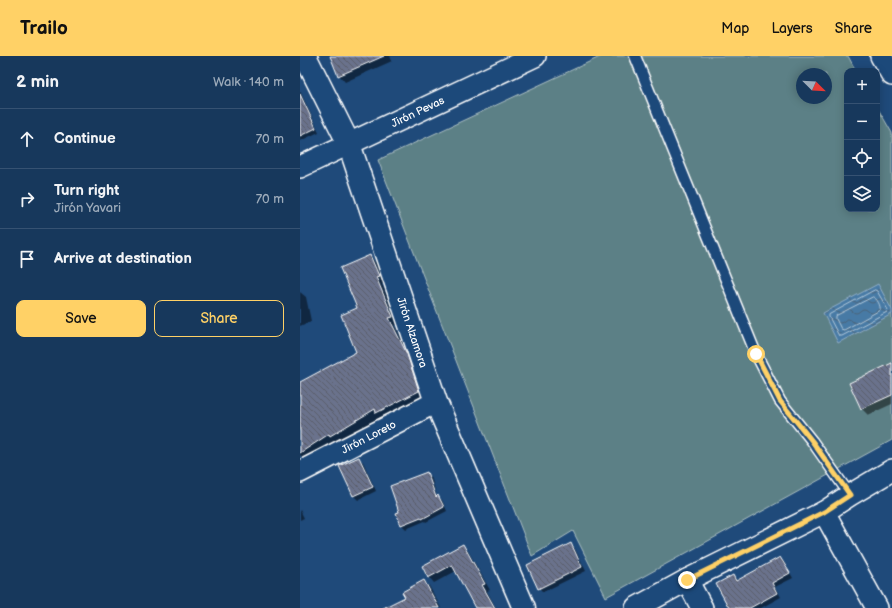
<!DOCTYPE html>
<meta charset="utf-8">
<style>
body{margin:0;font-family:"Balsamiq Sans",sans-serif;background:#203f62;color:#f1f3f6}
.controls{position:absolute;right:12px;top:12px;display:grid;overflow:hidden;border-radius:8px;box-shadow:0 2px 10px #0003}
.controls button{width:36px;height:36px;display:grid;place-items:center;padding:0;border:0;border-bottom:1px solid #365272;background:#17385c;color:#f1f3f6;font:20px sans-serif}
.compass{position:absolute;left:496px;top:12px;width:36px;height:36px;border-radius:50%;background:#17385c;box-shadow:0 2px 10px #0003;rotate:114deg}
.stop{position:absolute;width:12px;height:12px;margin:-9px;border:3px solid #ffd166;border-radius:50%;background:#fff}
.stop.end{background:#ffd166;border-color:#fff;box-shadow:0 1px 4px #0008}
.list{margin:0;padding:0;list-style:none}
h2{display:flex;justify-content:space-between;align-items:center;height:52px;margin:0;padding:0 16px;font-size:17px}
h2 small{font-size:13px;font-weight:400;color:#9eacbb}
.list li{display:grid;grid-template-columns:26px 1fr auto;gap:12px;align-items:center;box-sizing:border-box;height:60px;padding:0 16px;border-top:1px solid #365272}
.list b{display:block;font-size:15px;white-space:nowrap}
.list p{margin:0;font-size:13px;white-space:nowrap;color:#9eacbb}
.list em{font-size:13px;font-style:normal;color:#9eacbb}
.actions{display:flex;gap:8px;padding:12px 16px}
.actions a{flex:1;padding:9px 0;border:1px solid #ffd166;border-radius:8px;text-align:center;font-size:14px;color:#ffd166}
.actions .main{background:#ffd166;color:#111}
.icon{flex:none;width:22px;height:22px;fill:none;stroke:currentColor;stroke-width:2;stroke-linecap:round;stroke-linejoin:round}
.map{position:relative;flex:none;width:592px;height:552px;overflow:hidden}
header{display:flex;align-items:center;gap:24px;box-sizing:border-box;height:56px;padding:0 20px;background:#ffd166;color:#111}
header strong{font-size:19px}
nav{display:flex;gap:22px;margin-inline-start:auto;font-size:14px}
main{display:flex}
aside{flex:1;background:#17385c}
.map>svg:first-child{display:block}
.green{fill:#5c8086;stroke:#aec0c2;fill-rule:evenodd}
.water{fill:url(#water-waves);stroke:#91afc9}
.shadow{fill:#0007}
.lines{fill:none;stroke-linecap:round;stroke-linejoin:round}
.shore{stroke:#b5cadb;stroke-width:1}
.building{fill:url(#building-back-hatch);stroke:#fff}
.service-casing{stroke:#fff;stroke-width:13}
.minor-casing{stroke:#fff;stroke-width:24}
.tertiary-casing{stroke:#fff;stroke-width:25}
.service{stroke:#1f4a7a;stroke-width:10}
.minor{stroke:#1f4a7a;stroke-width:21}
.tertiary{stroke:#1f4a7a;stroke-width:22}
.route{stroke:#ffd166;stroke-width:5}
.labels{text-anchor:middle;stroke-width:3;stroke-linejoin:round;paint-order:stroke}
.street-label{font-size:11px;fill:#fff;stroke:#1f4a7a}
</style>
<header>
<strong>Trailo</strong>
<nav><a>Map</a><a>Layers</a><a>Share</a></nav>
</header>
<main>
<aside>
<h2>2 min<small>Walk · 140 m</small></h2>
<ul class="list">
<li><svg class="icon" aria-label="ahead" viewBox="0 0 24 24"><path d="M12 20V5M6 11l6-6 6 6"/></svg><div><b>Continue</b></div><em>70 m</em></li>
<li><svg class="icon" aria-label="right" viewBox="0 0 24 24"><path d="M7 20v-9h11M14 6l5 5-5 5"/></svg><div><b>Turn right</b><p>Jirón Yavari</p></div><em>70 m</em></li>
<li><svg class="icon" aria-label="arrive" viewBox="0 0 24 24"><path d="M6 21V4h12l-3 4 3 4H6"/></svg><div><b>Arrive at destination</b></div></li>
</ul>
<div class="actions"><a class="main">Save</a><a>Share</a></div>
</aside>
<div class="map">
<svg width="592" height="552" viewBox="0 0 592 552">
<defs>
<pattern id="water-waves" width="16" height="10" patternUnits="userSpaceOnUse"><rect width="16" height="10" fill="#477aa5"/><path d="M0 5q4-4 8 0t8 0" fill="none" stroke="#4a6378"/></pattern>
<pattern id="building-back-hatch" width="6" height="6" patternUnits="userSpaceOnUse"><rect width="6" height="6" fill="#6a728c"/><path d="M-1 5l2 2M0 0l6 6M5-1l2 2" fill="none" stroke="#5a5d69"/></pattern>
</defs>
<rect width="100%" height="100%" fill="#1f4a7a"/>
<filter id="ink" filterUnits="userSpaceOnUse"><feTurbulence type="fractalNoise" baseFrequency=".025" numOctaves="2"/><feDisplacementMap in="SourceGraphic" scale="8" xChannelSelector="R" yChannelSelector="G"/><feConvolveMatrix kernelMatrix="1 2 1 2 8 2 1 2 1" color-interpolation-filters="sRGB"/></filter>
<g filter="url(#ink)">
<path class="green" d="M302 0H548L556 15H547V153H577V51L592 77V384L306 541 273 475 232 500 78 104ZM502 18H526V42H502Z"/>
<polygon class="water" points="578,228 592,254 592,258 538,287 523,257"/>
<g class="shadow">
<polygon points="31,0 90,0 92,5 45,26 39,19"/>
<polygon points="0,35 19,76 0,85"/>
<polygon points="70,200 77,208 85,227 82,228 99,268 95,270 114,306 126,342 85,364 82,361 38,387 36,385 6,405 0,399 0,332 57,296 58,253"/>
<polygon points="0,236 6,241 11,265 0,270"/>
<polygon points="592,308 592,348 568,359 562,353"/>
<polygon points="58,402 63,406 76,435 58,444 54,440 40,411"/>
<polygon points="127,418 131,421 137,441 142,444 147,455 126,466 125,465 106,473 102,469 97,458 100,456"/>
<polygon points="0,454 4,462 0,464"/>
<polygon points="271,488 275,493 286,515 243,536 239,532"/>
<polygon points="163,489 168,495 190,534 187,535 196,552 176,552 156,515 134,527 129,521"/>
<polygon points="480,502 484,506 493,522 475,531 481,541 461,552 430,552 433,520 438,525"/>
<polygon points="123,525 129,530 141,552 85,552 106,542"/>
</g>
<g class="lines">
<g class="shore">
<polygon points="575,234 577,235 588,254 587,256 542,280 539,280 529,261 529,259"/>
<path d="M573 241C577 242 581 250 580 254L544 274 541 273 536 263V260Z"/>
</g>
</g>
<g class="building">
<polygon points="30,0 84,0 38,20"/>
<polygon points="0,38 16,72 0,80"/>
<polygon points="70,199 79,220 76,221 93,261 89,262 107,298 119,335 76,357 75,353 30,380 29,378 0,397 0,326 56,296 41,259 57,252 40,212"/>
<polygon points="592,307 592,339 561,353 549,327"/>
<polygon points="59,401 73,431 53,440 39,410"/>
<polygon points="127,416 136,441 138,439 144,451 122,463 121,461 101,469 96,457 99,456 90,430"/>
<polygon points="271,487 282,511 238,533 227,509"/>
<polygon points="163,488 185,528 182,529 195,552 175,552 152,509 128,522 122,510"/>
<polygon points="480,501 490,517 472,527 477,537 450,552 429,552 416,528 433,519 436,525"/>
<polygon points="124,524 139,552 83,552 105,541 102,536"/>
</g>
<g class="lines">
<defs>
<polyline id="service" points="335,0 456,298 480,345 512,385 550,439"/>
<g id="minor">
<polyline points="581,0 592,19"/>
<path id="s1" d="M0 111 235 0"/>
<path id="s2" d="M0 416 136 346"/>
<polyline points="524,456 577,552"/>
<polyline points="387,524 402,552"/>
<polyline points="336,552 387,524 524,456 550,439 592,414"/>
</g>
<g id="tertiary">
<path id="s3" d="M5 0 49 88 136 346 224 552"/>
</g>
</defs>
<use href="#service" class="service-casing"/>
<use href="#minor" class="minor-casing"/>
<use href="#tertiary" class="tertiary-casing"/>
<use href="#service" class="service"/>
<use href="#minor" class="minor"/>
<use href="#tertiary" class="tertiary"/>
</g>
</g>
<g class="lines" filter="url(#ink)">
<polyline class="route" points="387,524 524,456 550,439 512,385 480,345 456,298"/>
</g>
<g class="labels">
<g class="street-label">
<text dy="4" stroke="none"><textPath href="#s1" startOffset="130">Jirón Pevas</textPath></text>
<text dy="4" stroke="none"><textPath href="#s3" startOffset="297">Jirón Alzamora</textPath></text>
<text dy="4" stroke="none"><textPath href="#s2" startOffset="77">Jirón Loreto</textPath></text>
</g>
</g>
</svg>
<div class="controls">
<button>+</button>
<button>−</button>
<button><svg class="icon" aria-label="locate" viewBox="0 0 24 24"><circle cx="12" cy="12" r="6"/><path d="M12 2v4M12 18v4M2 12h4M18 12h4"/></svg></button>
<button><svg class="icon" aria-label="layers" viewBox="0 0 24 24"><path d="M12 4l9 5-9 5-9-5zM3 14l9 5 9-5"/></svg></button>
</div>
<svg class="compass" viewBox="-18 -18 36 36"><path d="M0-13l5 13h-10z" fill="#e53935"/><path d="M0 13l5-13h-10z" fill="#9eacbb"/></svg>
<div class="stop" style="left:456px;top:298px"></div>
<div class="stop end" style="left:387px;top:524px"></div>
</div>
</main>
